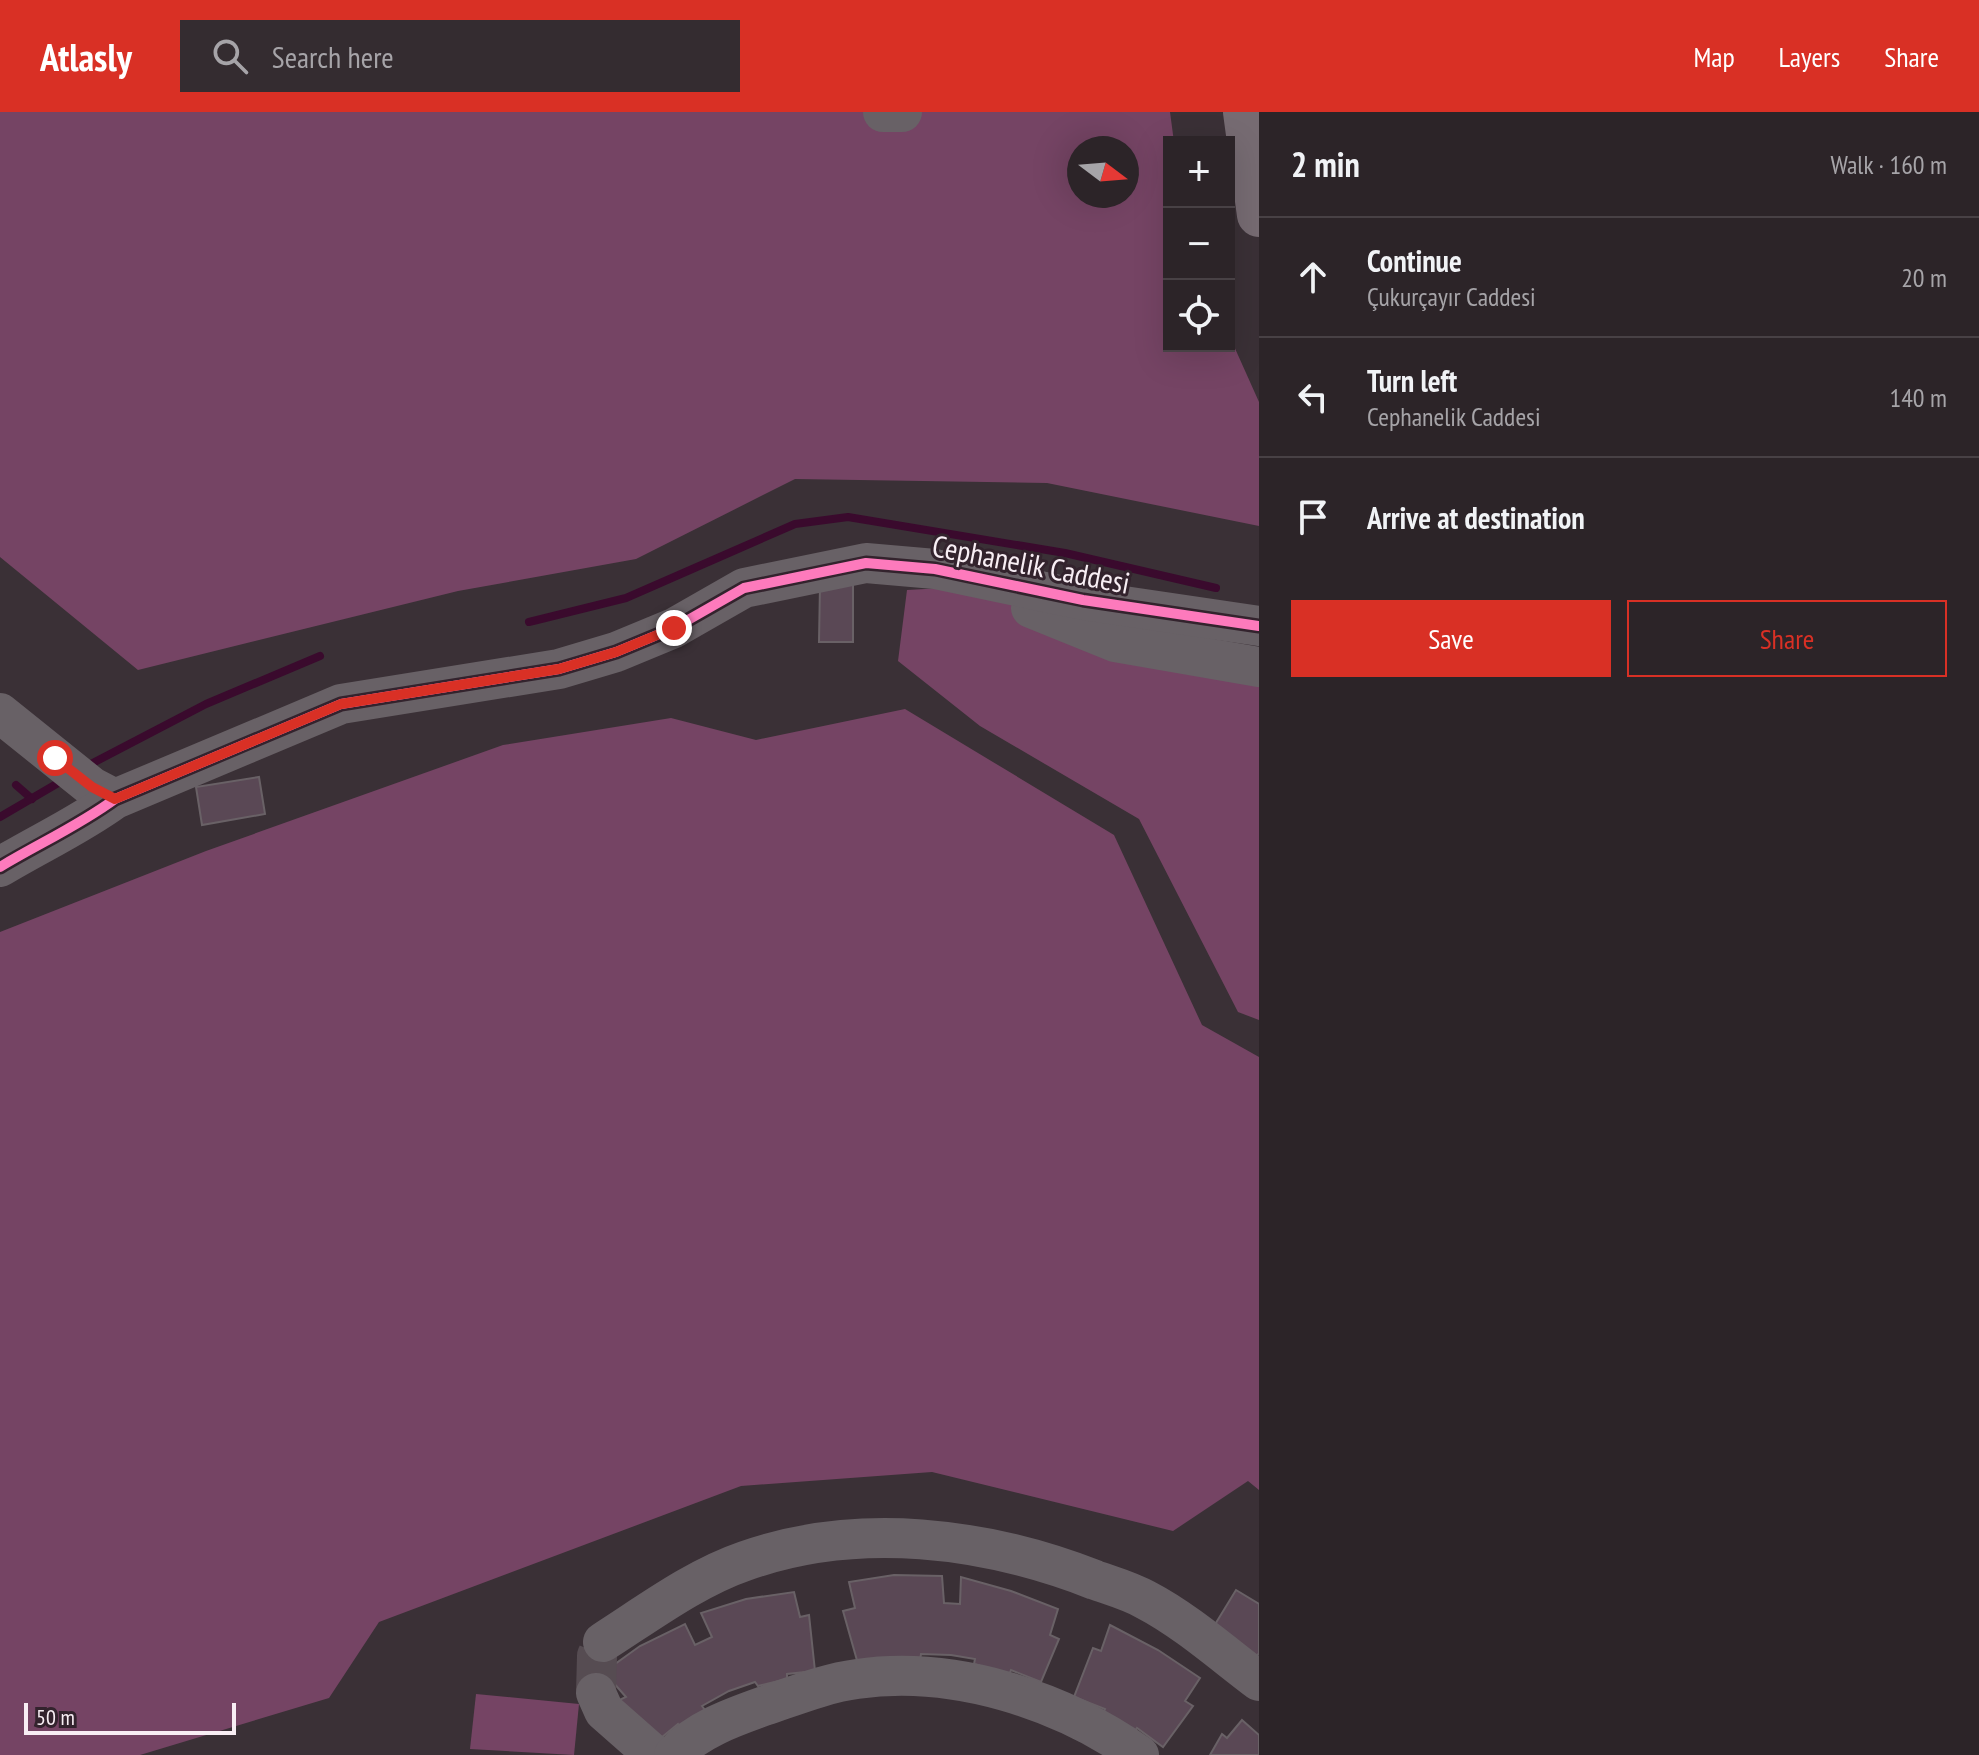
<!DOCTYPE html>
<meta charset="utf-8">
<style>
body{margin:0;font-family:"PT Sans Narrow",sans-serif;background:#342c30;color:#f1f3f6}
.controls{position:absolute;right:24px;top:24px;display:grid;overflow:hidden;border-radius:0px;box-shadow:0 8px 32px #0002}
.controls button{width:72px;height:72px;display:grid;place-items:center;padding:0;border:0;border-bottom:2px solid #484145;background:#2c2428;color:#f1f3f6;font:40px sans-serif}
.compass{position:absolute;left:1067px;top:24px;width:72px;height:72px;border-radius:50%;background:#2c2428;box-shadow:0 8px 32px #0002;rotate:106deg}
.scale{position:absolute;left:24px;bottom:20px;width:212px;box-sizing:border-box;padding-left:8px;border:4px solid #f8eef4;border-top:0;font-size:22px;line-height:28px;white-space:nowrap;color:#f8eef4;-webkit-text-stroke:6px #33232d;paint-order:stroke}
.stop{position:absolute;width:24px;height:24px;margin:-18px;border:6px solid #d93025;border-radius:50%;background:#fff}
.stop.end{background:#d93025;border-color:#fff;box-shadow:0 2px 8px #0008}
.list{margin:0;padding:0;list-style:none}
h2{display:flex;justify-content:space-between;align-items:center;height:104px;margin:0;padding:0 32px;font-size:34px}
h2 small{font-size:26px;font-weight:400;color:#a6a4a8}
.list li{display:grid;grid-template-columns:52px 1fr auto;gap:24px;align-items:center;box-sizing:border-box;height:120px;padding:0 32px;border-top:2px solid #484145}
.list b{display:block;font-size:30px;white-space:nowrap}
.list p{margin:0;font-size:26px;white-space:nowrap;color:#a6a4a8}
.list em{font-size:26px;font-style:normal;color:#a6a4a8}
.actions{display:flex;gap:16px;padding:24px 32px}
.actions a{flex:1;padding:18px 0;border:2px solid #d93025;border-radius:0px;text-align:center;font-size:28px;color:#d93025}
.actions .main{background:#d93025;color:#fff}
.icon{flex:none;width:44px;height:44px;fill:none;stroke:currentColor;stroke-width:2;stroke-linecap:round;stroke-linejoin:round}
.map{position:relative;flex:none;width:1259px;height:1643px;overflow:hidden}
header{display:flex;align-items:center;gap:48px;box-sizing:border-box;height:112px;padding:0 40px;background:#d93025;color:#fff}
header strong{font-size:38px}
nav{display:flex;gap:44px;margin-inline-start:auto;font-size:28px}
.search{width:560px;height:72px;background:#342c30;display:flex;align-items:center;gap:20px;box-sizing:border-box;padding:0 28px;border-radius:0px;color:#a6a4a8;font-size:30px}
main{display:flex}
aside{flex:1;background:#2c2428}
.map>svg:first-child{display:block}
.green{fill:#754464;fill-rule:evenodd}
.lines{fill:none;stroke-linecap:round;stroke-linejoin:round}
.stream{stroke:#3a0a2d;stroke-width:8}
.building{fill:#5a4855;stroke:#696166;stroke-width:2}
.minor-tunnel{stroke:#564c52;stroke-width:40;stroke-dasharray:40 20;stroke-linecap:butt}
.minor{stroke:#686166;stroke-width:40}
.major{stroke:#766b72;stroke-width:44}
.cycleway-casing{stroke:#33232d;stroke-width:15}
.cycleway{stroke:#fd7abc;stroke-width:10}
.route{stroke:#d93025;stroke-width:10}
.labels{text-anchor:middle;stroke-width:6;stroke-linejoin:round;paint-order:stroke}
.street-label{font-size:30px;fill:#f8eef4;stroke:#33232d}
</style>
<header>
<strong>Atlasly</strong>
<div class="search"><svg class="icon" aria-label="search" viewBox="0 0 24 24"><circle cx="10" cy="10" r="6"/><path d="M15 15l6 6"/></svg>Search here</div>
<nav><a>Map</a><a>Layers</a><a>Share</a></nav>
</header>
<main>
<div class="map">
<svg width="1259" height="1643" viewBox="0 0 1259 1643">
<rect width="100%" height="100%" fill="#3a3036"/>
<g class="green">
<path d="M0 0H1170L1174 30H1169V234H1229V223L1259 290V414L1047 371 795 367 636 447 458 479 138 558 0 445ZM1079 36H1127V84H1079Z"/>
<polygon points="943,476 1259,540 1259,908 1238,900 1139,707 980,614 898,549 907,478"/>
<polygon points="905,597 1114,723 1202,913 1259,945 1259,1378 1248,1369 1173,1419 932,1360 741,1374 379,1510 329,1586 140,1643 0,1643 0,820 206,739 503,633 671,606 756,628"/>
<polygon points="476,1582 579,1592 574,1643 470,1637"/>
</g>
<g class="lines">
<g class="stream">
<polyline points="529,510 626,486 795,412 848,405 1065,441 1216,476"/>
<polyline points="87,654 206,592 320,544"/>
<polyline points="16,673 32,687"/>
<polyline points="0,705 65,667"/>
</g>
</g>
<g class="building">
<polygon points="820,473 853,473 853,530 819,530"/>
<polygon points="259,665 265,702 202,713 196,675"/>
<polygon points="894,1463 942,1464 944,1491 960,1492 961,1465 1011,1479 1058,1497 1050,1523 1059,1527 1041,1570 1011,1558 1009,1563 974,1552 975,1547 951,1543 921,1542 920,1548 858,1552 843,1499 855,1496 849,1470"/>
<polygon points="1236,1478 1259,1492 1259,1541 1252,1550 1211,1519"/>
<polygon points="794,1480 800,1505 809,1503 815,1559 787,1562 787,1567 758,1574 755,1570 729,1579 702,1594 705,1598 680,1615 678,1612 656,1630 617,1589 626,1585 604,1560 640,1534 685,1512 695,1533 712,1525 701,1501 746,1487"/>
<polygon points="1110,1513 1158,1538 1200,1566 1185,1589 1193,1594 1163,1635 1137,1616 1134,1621 1102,1603 1105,1597 1074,1585 1093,1536 1101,1539"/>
<polygon points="1242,1608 1259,1623 1259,1643 1210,1643 1222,1622 1227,1626"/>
</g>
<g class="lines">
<polyline class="minor-tunnel" points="596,1581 597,1544 603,1530"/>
<g class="minor">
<polyline points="883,0 902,0"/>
<polyline points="1031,496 1115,530 1259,555"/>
<polyline points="0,601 92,675 115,687"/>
<path d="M0 755C38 732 80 713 115 687L341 592 559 557 616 540 674 516 744 476 866 451 935 457 1083 488 1259 514"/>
<path d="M603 1530C647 1502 695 1466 745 1449 858 1409 985 1425 1095 1468 1112 1474 1130 1479 1146 1488 1186 1509 1223 1542 1259 1569"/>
<polyline points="596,1581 604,1599 654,1643"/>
<path d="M674 1643C696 1618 733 1605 764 1594 794 1584 826 1571 857 1567 954 1553 1061 1588 1139 1643"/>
</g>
<polyline class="major" points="1245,0 1259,103"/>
<defs>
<path id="cycleway" d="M0 755C38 732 80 713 115 687L341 592 559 557 616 540 674 516 744 476 866 451 935 457 1083 488 1259 514"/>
</defs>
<use href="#cycleway" class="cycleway-casing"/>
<use href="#cycleway" class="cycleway"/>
</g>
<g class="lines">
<polyline class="route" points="55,646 92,675 115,687 341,592 559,557 616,540 674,516"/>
</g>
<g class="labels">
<g class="street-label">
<text transform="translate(1031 453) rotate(11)" y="10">Cephanelik Caddesi</text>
</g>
</g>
</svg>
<div class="controls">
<button>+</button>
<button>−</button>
<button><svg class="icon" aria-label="locate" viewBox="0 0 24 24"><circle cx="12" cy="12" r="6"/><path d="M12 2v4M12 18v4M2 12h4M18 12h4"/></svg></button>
</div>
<svg class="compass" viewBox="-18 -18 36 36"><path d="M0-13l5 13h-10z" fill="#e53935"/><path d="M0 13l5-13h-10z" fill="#a6a4a8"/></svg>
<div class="scale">50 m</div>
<div class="stop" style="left:55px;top:646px"></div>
<div class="stop end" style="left:674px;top:516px"></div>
</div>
<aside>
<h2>2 min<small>Walk · 160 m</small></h2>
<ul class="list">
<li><svg class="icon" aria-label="ahead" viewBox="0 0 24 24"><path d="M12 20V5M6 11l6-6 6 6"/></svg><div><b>Continue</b><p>Çukurçayır Caddesi</p></div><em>20 m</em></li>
<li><svg class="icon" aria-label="left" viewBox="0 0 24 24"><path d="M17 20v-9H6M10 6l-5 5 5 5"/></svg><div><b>Turn left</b><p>Cephanelik Caddesi</p></div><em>140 m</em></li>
<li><svg class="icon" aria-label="arrive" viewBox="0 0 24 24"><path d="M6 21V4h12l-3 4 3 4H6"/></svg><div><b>Arrive at destination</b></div></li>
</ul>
<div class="actions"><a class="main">Save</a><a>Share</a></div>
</aside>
</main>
